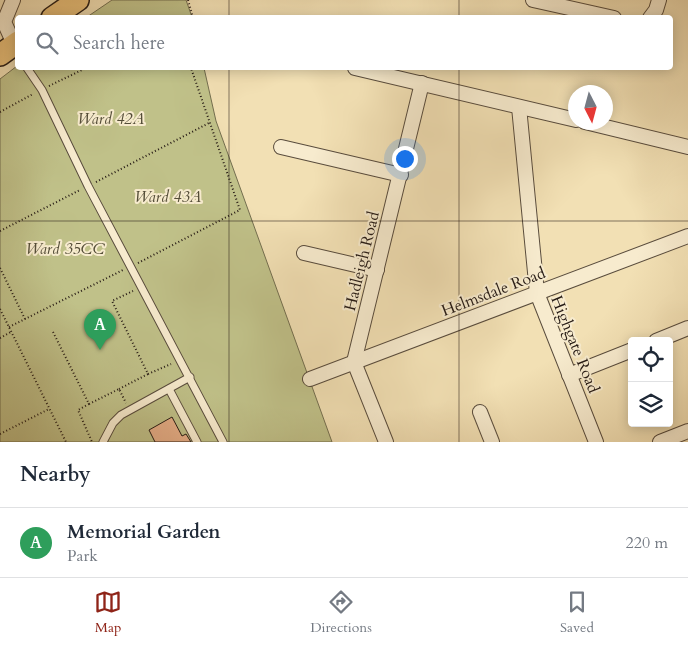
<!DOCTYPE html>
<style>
body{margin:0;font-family:Cardo,serif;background:#f2f2f3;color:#1f2937}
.controls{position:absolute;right:15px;bottom:15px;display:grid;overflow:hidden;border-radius:5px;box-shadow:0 2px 12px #0003}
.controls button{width:45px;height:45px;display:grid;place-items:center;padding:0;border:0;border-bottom:1px solid #e0e1e3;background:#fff;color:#1f2937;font:25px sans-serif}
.compass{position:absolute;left:568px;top:85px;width:45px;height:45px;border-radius:50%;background:#fff;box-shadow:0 2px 12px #0003;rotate:174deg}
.you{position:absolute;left:404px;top:158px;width:18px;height:18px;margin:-12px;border:4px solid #fff;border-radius:50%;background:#1a73e8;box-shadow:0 0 0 8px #1a73e833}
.badge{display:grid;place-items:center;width:32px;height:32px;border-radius:50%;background:#8f2418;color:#fff;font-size:16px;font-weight:700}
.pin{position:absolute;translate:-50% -41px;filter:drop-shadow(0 1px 2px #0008)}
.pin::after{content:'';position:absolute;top:26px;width:18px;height:15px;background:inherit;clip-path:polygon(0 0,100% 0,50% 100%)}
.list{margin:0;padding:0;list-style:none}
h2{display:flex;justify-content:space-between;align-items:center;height:65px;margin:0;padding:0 20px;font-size:21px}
h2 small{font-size:16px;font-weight:400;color:#747a83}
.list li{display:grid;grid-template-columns:32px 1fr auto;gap:15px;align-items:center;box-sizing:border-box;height:70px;padding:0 20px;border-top:1px solid #e0e1e3}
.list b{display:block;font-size:19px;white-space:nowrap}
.list p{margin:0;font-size:16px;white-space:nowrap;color:#747a83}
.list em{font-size:16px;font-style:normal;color:#747a83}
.icon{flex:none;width:28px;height:28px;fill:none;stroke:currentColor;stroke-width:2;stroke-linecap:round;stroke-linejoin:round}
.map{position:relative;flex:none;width:688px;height:442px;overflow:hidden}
.search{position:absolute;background:#fff;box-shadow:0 2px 12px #0003;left:15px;right:15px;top:15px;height:55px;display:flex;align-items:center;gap:12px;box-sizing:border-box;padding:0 18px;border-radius:5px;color:#747a83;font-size:19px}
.sheet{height:135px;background:#fff}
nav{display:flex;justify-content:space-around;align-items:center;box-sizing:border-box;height:70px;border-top:1px solid #e0e1e3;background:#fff;font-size:14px;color:#747a83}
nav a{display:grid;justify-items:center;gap:2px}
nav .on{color:#8f2418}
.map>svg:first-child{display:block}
.green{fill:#c0c189;stroke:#736e4f}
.building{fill:#e7af89;stroke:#261b15}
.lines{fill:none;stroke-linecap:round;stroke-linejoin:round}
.service-casing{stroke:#594c3d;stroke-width:9}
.minor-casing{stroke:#594c3d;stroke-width:16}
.primary-casing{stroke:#261b15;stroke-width:24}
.path{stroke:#261b15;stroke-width:2;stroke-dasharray:1 2.5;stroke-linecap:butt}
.service{stroke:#f7ebce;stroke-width:7}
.minor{stroke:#f7ebce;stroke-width:14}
.primary{stroke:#e9c07a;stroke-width:21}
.grid{fill:none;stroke:#261b15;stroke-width:1;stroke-opacity:0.55}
.labels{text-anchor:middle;stroke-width:4;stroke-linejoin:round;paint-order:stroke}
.park-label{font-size:16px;font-style:italic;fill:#544d38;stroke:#f7ebce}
.street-label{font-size:16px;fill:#261b15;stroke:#f7ebce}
</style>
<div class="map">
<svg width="688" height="442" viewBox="0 0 688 442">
<rect width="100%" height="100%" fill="#f2e0b4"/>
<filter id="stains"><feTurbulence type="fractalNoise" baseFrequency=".004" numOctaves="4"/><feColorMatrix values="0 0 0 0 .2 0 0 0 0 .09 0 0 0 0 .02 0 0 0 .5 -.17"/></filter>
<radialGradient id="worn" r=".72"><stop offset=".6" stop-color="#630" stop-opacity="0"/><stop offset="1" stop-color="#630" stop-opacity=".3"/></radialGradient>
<g class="green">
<polygon points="112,0 186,0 192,17 87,17"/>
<polygon points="17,66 204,68 216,121 332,442 0,442 0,79"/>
</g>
<polygon class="building" points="172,417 182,436 186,434 191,442 155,442 149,430"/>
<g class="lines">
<defs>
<g id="service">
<polyline points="27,68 42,90 88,186 223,442"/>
<polyline points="169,389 197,442"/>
<polyline points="103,442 113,423 121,415 190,377"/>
</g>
<g id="minor">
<polyline points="13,0 4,22 14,44"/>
<polyline points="533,0 614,18"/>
<polyline points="650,18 656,10 659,0"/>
<polyline points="355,68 576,120"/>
<polyline points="519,107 537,293 596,442"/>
<polyline points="585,122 688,147"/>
<polyline points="281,147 401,175"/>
<polyline points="304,253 377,270"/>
<polyline points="656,341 688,328"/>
<polyline points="569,375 632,350"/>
<polyline points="310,379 688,236"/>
<polyline points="480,412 492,442"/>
<polyline points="386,442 354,362 422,83"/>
<polyline points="660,442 688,431"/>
</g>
<g id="primary">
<polyline points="52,18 78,0"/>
<polyline points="0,55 18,42"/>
</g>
</defs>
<use href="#service" class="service-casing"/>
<use href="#minor" class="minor-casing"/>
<use href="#primary" class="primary-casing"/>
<g class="path">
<polyline points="188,0 193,18"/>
<polyline points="49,86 86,68"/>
<polyline points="0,112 33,94"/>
<polyline points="96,182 209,123"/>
<polyline points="0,231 80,190"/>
<polyline points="138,263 240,210 191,68"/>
<polyline points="0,268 25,319"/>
<polyline points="0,309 66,442"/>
<polyline points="9,327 123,270"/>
<polyline points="53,332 89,404 119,389 126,403"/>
<polyline points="0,338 11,332"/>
<polyline points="148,374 171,364"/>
<polyline points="119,389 148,374 112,301 133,291"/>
<polyline points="89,404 78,410 92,442"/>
<polyline points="0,434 49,409"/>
</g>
<use href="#service" class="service"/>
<use href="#minor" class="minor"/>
<use href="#primary" class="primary"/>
</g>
<path class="grid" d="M229 0V18M459 0V18M229 68V442M459 68V442M0 221H688"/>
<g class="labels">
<g class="park-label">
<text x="111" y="124">Ward 42A</text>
<text x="168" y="202">Ward 43A</text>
<text x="65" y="254">Ward 35CC</text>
</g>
<g class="street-label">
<text transform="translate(361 261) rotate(-76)" y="6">Hadleigh Road</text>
<text transform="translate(493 291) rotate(-21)" y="6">Helmsdale Road</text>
<text transform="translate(576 344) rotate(68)" y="6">Highgate Road</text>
</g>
</g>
<rect width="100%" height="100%" filter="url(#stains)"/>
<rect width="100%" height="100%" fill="url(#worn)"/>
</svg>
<div class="controls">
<button><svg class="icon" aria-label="locate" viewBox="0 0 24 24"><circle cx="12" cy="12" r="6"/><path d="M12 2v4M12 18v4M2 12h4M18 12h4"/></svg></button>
<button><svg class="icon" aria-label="layers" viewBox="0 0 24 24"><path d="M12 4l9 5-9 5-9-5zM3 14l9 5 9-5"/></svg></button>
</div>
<svg class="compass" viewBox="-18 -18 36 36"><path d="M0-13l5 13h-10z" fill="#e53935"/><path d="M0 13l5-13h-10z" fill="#747a83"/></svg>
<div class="you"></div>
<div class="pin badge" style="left:100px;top:350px;background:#2e9e5b">A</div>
<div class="search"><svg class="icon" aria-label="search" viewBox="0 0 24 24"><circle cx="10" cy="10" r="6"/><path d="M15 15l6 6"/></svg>Search here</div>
</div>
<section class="sheet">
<h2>Nearby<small></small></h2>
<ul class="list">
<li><span class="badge" style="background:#2e9e5b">A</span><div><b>Memorial Garden</b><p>Park</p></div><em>220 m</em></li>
</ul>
</section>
<nav>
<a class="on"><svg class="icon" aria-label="map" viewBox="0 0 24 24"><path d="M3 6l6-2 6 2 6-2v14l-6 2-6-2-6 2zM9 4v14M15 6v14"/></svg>Map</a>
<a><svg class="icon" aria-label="directions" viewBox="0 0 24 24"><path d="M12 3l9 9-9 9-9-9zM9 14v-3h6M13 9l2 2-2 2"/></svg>Directions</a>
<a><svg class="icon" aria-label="saved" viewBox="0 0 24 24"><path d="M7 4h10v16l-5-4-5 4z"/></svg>Saved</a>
</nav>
